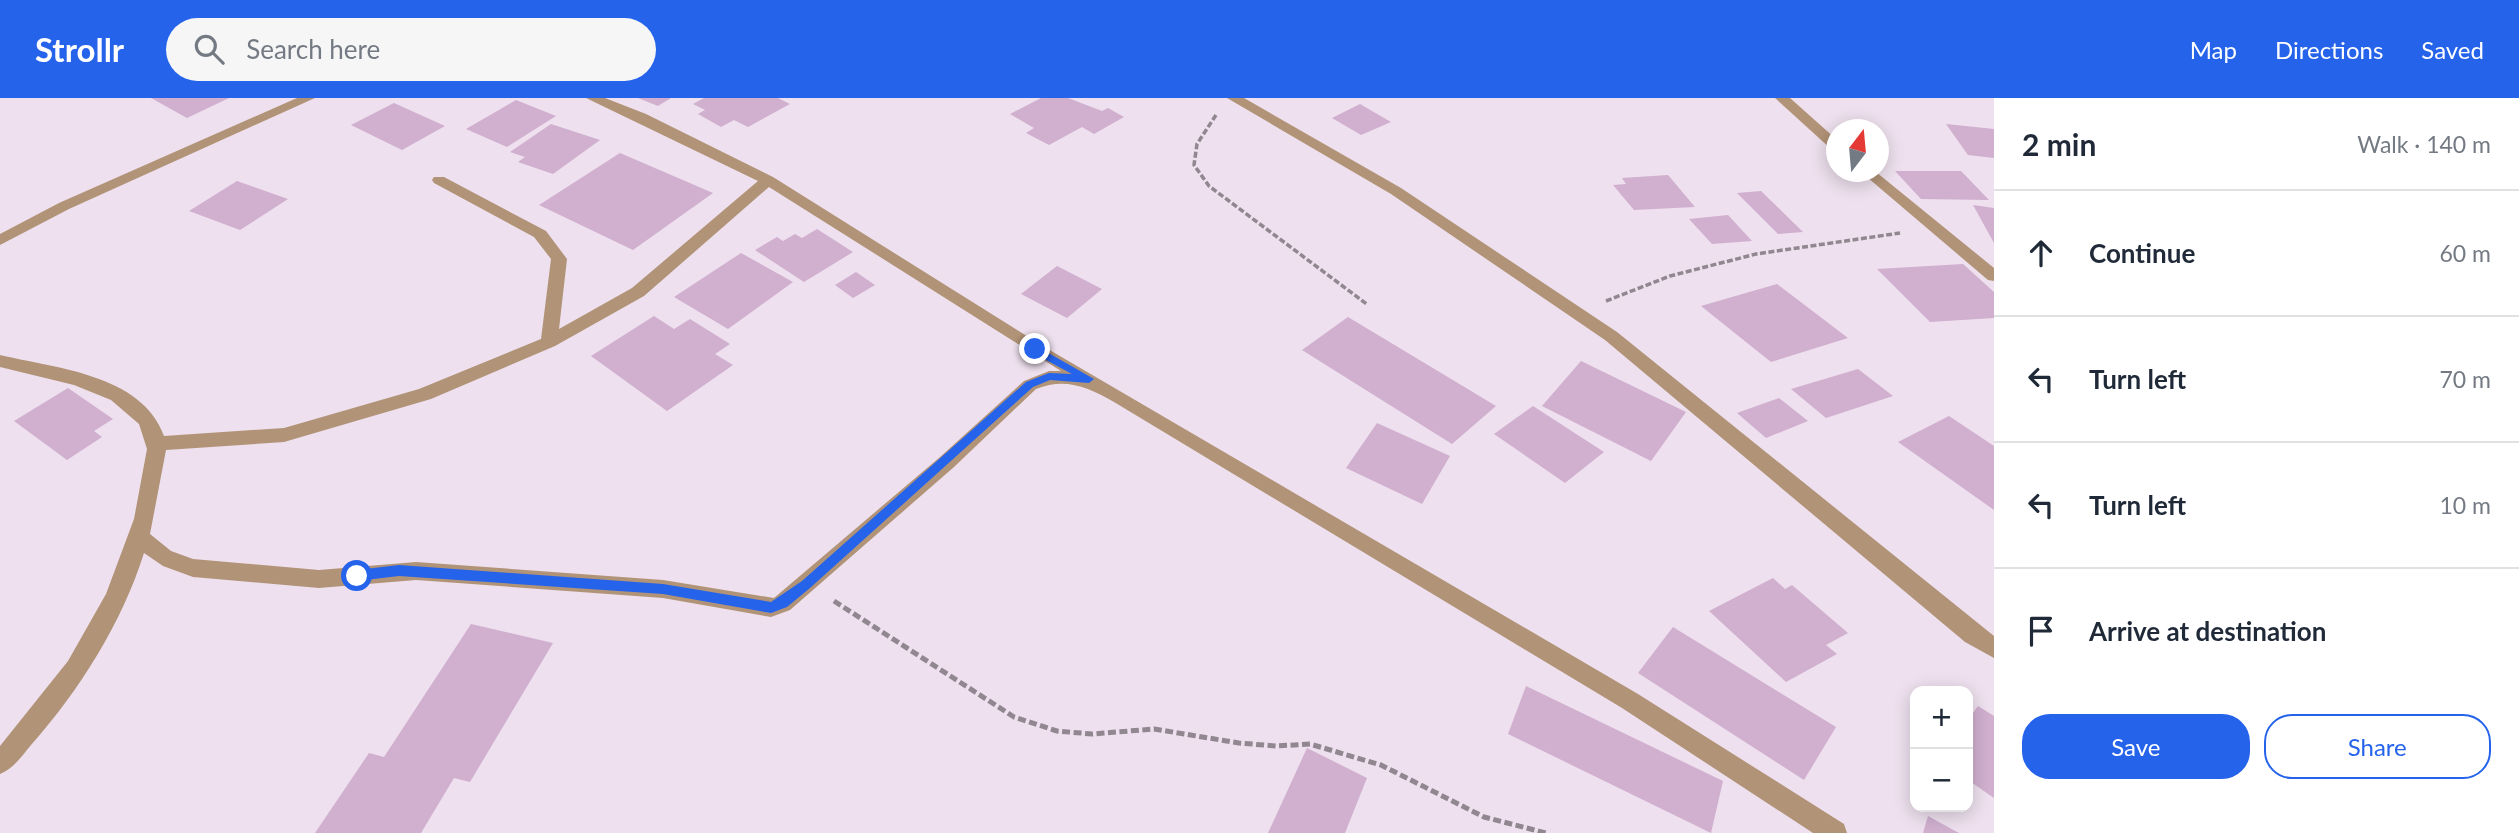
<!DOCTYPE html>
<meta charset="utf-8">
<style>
body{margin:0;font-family:Lato,sans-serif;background:#f6f6f7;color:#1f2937}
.controls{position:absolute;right:21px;bottom:21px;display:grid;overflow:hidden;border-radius:14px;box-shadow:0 4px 18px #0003}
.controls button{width:63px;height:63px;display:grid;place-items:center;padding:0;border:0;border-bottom:2px solid #e0e1e3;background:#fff;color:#1f2937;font:35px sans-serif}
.compass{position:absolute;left:1826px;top:21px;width:63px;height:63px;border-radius:50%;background:#fff;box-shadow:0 4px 18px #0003;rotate:16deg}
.stop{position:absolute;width:21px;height:21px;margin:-16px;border:5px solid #2563eb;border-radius:50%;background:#fff}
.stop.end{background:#2563eb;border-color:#fff;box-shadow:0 2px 7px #0008}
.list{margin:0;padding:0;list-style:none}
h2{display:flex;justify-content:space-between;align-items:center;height:91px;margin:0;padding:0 28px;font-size:30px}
h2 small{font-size:23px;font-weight:400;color:#747a83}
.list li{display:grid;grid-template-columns:46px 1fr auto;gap:21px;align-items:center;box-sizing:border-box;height:126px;padding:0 28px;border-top:2px solid #e0e1e3}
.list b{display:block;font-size:26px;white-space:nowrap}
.list em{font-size:23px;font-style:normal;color:#747a83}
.actions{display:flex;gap:14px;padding:21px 28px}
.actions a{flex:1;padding:16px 0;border:2px solid #2563eb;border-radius:28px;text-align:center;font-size:24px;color:#2563eb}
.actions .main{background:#2563eb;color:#fff}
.icon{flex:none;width:38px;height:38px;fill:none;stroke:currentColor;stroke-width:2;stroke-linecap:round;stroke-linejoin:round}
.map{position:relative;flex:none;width:1994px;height:735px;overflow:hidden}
header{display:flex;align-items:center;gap:42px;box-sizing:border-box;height:98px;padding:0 35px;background:#2563eb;color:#fff}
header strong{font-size:33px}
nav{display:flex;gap:38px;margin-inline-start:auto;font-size:24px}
.search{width:490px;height:63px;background:#f6f6f7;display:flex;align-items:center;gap:18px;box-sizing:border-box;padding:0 24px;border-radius:38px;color:#747a83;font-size:26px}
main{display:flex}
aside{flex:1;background:#fff}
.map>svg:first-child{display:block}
.building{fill:#d0afcf}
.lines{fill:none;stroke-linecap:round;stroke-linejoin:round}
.path-far1{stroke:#918791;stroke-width:3.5;stroke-dasharray:6 2.5;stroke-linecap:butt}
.path{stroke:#918791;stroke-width:5;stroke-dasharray:8 3.5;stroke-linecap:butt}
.minor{fill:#b19377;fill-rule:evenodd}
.route{fill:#2563eb}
</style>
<header>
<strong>Strollr</strong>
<div class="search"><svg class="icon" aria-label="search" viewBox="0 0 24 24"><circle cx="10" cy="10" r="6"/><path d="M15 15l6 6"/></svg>Search here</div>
<nav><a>Map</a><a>Directions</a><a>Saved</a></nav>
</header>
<main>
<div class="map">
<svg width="1994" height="735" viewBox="0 0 1994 735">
<rect width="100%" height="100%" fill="#eee0ee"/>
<g class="building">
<polygon points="151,0 229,0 187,20"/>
<polygon points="638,0 671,0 658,8"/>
<polygon points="704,0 778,0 790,6 748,29 734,22 721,29 698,16 705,12 693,6"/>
<polygon points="1041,0 1068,0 1102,13 1108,10 1124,19 1094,36 1082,29 1049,47 1026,35 1034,30 1010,16"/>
<polygon points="516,2 556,18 507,49 466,31"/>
<polygon points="394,5 445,28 402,52 351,27"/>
<polygon points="1360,6 1391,24 1361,37 1332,20"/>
<polygon points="551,26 600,42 553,76 518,64 525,59 510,54"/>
<polygon points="1946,26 1994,31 1994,60 1968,57"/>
<polygon points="620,55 713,95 633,152 539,107"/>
<polygon points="1895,73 1961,73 1989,102 1921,101"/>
<polygon points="1668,77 1695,109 1634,112 1613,87 1626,86 1622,80"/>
<polygon points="237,83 288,101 240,132 189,113"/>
<polygon points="1761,93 1803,134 1778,136 1737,95"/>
<polygon points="1973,107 1994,110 1994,145"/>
<polygon points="1728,117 1752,143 1712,146 1689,121"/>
<polygon points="817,131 853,154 804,184 755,152 777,139 783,143 795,136 802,140"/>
<polygon points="741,155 793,184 728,231 674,199"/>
<polygon points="1963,166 1994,194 1994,220 1930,224 1877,171"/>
<polygon points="1057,168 1102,191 1067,220 1021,196"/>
<polygon points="856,174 875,187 853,200 835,187"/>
<polygon points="1777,186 1848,240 1771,264 1701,208"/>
<polygon points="654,218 674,231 690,221 730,246 715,256 733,267 667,313 591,258"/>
<polygon points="1348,219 1496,308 1452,346 1302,252"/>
<polygon points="1581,263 1686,314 1651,363 1542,308"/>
<polygon points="1858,271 1893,298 1826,320 1791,291"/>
<polygon points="68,290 113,321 94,333 102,339 67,362 14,323"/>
<polygon points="1779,300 1808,323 1766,340 1737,315"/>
<polygon points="1533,308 1604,354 1565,385 1494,336"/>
<polygon points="1949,318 1994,348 1994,412 1898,344"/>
<polygon points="1377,325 1450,358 1422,406 1346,370"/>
<polygon points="1773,480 1785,491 1792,487 1848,535 1826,547 1837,556 1786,584 1709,513"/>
<polygon points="471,526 553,545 470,684 454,680 421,735 315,735 369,655 384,659"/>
<polygon points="1673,529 1836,629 1804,682 1638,575"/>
<polygon points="1526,588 1723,683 1711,735 1508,636"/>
<polygon points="1978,608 1994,618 1994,700 1968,682 1968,622"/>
<polygon points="1307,650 1367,680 1345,735 1268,735"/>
<polygon points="1928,718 1959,735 1923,735"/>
</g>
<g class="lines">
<g class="path-far1">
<polyline points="1216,17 1197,46 1194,67 1209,88 1368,207"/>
<polyline points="1606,203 1670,178 1756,156 1900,135"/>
</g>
<polyline class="path" points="834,503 1014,619 1057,633 1092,636 1154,631 1239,645 1276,648 1310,646 1381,667 1484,719 1546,735"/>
<g class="minor">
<polygon points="297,0 315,0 69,111 0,147 0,136 59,105"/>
<path d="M586 0H605L646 16 773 79 1041 247 1638 596 1844 726 1847 735H1813L1622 610 1114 304C1088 289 1065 279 1036 291L954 369 790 512 771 519 663 500 416 482 319 490 193 479 163 468 144 455C122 525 79 593 31 647 22 658 13 671 0 676V648L68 563 106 496 134 421 147 351 139 326 111 302 74 287 0 269V257C54 270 142 276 164 338L284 330 419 291 541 241 551 161 534 139 434 85 432 82 434 79H444L546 133 567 161 559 231 632 190 758 83ZM769 89 1061 273H1049L1024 283 940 359 774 500 663 482 416 464 319 472 193 461 171 453 150 436 166 352 284 344 431 301 555 248 644 198Z"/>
<polygon points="1227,0 1244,0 1401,90 1617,234 1994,538 1994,560 1965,544 1605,242 1391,96"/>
<polygon points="1775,0 1790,0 1836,41 1836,52 1831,51"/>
<polygon points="1861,74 1876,74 1994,170 1994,183 1988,182"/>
</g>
</g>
<polygon class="route" points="1031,249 1038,249 1094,281 1089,285 1050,282 1033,289 810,490 787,509 771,515 663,496 399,478 357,483 350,478 357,472 399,467 663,486 771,504 802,483 1026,284 1049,275 1072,276 1031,254"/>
</svg>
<div class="controls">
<button>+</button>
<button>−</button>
</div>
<svg class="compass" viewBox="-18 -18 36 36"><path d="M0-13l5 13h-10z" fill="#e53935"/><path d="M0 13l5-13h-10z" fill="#747a83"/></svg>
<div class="stop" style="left:357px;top:478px"></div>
<div class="stop end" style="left:1035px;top:251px"></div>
</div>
<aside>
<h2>2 min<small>Walk · 140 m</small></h2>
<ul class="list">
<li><svg class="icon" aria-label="ahead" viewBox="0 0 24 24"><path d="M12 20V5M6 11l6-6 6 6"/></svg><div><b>Continue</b></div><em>60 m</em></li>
<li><svg class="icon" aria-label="left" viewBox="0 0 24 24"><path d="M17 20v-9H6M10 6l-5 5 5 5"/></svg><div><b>Turn left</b></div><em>70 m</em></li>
<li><svg class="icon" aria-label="left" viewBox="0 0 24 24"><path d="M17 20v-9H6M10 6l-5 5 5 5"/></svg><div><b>Turn left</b></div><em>10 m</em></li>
<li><svg class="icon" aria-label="arrive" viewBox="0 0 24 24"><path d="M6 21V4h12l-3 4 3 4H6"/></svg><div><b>Arrive at destination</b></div></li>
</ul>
<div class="actions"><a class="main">Save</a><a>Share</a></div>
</aside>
</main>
